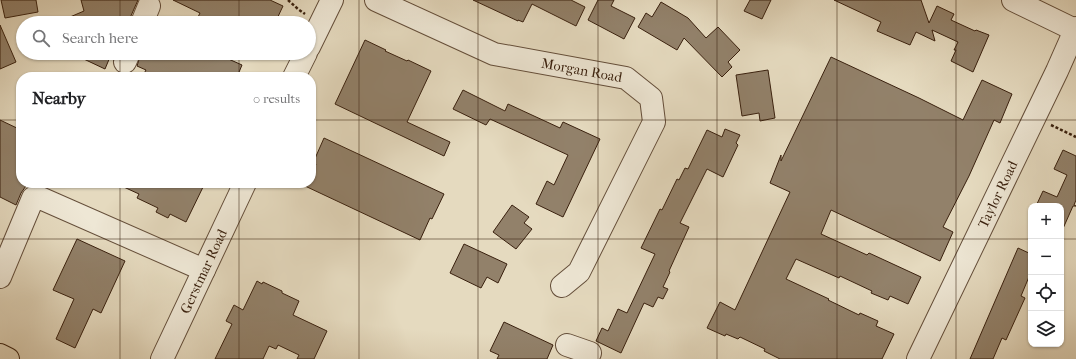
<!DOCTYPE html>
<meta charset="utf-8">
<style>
body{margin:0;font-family:"IM FELL French Canon",serif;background:#f6f6f6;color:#202124}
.controls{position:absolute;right:12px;bottom:12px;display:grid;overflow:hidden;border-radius:8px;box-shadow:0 1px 3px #0004}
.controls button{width:36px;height:36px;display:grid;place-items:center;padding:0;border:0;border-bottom:1px solid #e0e0e0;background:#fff;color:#202124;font:20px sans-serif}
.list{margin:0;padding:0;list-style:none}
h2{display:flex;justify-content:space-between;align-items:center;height:52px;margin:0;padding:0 16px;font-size:17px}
h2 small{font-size:13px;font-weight:400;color:#757577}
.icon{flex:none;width:22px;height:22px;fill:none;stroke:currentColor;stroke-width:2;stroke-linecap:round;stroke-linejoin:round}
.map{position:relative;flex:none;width:1076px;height:359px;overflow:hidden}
.search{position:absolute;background:#fff;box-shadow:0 1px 3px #0004;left:16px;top:16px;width:300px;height:44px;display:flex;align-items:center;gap:10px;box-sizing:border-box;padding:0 14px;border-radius:22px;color:#757577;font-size:15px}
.panel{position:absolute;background:#fff;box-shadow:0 1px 3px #0004;left:16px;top:72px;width:300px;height:116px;border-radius:16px}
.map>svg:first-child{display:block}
.building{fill:#92816a;stroke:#39200e}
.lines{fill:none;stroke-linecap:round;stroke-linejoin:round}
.minor-casing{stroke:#644e3a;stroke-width:24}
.major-casing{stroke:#39200e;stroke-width:24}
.path{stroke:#39200e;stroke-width:2.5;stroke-dasharray:3 2;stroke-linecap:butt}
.minor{stroke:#eee7d5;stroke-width:22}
.major{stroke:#e5dabf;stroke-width:22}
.grid{fill:none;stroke:#39200e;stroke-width:1;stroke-opacity:0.55}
.labels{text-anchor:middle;stroke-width:4;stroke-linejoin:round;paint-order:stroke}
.street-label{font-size:14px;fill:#39200e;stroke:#eee7d5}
</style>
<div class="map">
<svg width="1076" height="359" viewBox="0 0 1076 359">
<rect width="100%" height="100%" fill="#e5dabf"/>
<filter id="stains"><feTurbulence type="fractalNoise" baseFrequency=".005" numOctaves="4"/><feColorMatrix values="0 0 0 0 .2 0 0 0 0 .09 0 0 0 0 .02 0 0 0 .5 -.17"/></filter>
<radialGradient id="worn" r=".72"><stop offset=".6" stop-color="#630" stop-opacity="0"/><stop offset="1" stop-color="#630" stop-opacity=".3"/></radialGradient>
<g class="building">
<polygon points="1,0 36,0 38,12 5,18"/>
<polygon points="81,0 138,0 130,18 130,23 56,23 84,11"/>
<polygon points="173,0 270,0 283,6 275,23 195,23 200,13"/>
<polygon points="473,0 571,0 585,7 576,26 532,4 523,22 518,20 518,21"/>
<polygon points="598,0 614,0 611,6 635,18 624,39 588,20"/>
<polygon points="750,0 771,0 762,19 744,11"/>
<polygon points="834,0 921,0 929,23 937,6 954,14 951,20 975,31 976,30 989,35 973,72 951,61 956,50 954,50 958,42 932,30 935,41 916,32 910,45 877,31 881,22"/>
<polygon points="661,2 688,18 706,38 718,27 740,50 728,62 732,67 722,77 684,38 677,50 638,27 646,13 652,17"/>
<polygon points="0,25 16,62 0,69"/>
<polygon points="365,40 386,50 385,51 407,61 408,60 431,71 407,122 450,142 444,156 335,104"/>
<polygon points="71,53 102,53 110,57 105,69"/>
<polygon points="141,53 215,53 242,65 237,77 142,77 146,70 137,66"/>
<polygon points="831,57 919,98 963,120 982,80 1012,94 1000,123 994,120 969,176 943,227 953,232 940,261 831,210 821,234 867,255 869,253 921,277 908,304 890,296 888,300 871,293 872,291 840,276 839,278 796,259 786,279 829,299 828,300 859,315 860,313 878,321 876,326 894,334 882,359 780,359 764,351 765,349 740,337 738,339 726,334 725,336 707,328 720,302 735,310 790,192 770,183 781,155 781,161"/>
<polygon points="768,70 775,118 760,121 759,113 742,116 736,75"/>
<polygon points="463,90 505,111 508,104 560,128 563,122 600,139 563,217 536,204 547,181 554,185 568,155 490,119 486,125 453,109"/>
<polygon points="0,120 21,130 21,183 28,183 21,193 16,205 0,197"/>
<polygon points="725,129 740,135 736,143 738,145 723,177 707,169 680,223 689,227 669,271 670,272 663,287 668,289 663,299 658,297 653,307 644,303 621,353 596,341 602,328 608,331 618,309 627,313 655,254 641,248 660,209 662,210 677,179 679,180 685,168 688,169 707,130 722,137"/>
<polygon points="324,138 444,194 432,219 430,218 420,240 305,186 307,183 311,183 311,174 316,164 313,163"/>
<polygon points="1063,150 1076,156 1076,200 1074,205 1076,206 1073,206 1061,233 1061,206 1036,206 1043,191 1057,197 1067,175 1054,169"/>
<polygon points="115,183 205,183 186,222 170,214 168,218 156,212 158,208 137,198 139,194"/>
<polygon points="512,205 529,217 524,223 532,229 516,249 493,232"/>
<polygon points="77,239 125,261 101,313 93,309 75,348 56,339 74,299 53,290"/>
<polygon points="464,244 507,264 498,283 487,277 481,288 450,273"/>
<polygon points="1018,248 1031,254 1031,272 1021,296 1025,298 1006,340 1002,338 993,359 970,359"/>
<polygon points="257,281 262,284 263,282 282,291 282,293 299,301 293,315 327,331 314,359 297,359 299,355 278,345 276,349 269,346 263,359 215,359 232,324 226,321 234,305 243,310"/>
<polygon points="504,322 553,345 547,359 497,359 499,355 490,351"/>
</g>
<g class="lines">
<defs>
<g id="minor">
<path id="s1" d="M376 0 494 54 626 78 651 98 654 122 579 272 562 286"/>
<polyline points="1013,0 1075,30"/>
<polyline points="142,23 149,6"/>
<polyline points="309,47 332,0"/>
<polyline points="125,62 129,53"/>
<polyline points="294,77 306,53"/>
<polyline points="0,277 33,198 38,197 204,270"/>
<polyline points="567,345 590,353"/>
<path id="s2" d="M162 359 245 183"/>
<path id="s3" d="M918 359 1057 71 1076 28"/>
</g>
<polyline id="major" points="0,355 8,359"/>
</defs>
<use href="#minor" class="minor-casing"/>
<use href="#major" class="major-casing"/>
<g class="path">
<polyline points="288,0 298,9 305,14"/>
<polyline points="1051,125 1076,137"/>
</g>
<use href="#minor" class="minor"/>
<use href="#major" class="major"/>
</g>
<path class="grid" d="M120 0V23M239 0V23M359 0V359M478 0V359M598 0V359M717 0V359M837 0V359M956 0V359M120 53V77M239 53V77M0 120H21M311 120H1076M120 183V359M239 183V359M0 239H1031M1061 239H1076"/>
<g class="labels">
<g class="street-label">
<text dy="5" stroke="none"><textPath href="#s1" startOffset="219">Morgan Road</textPath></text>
<text dy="5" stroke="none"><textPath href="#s3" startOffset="183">Taylor Road</textPath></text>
<text dy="5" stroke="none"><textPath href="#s2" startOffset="97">Gerstmar Road</textPath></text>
</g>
</g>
<rect width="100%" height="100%" filter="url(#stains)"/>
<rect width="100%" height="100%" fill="url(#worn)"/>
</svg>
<div class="controls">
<button>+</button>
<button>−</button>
<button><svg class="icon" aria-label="locate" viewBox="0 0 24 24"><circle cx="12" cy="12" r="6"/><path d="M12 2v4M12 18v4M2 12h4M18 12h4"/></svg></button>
<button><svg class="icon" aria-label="layers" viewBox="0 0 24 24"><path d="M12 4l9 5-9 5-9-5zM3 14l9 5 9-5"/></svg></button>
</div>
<div class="search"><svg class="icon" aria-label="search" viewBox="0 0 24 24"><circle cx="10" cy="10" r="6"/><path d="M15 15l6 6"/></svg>Search here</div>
<section class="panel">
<h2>Nearby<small>0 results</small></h2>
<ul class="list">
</ul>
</section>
</div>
